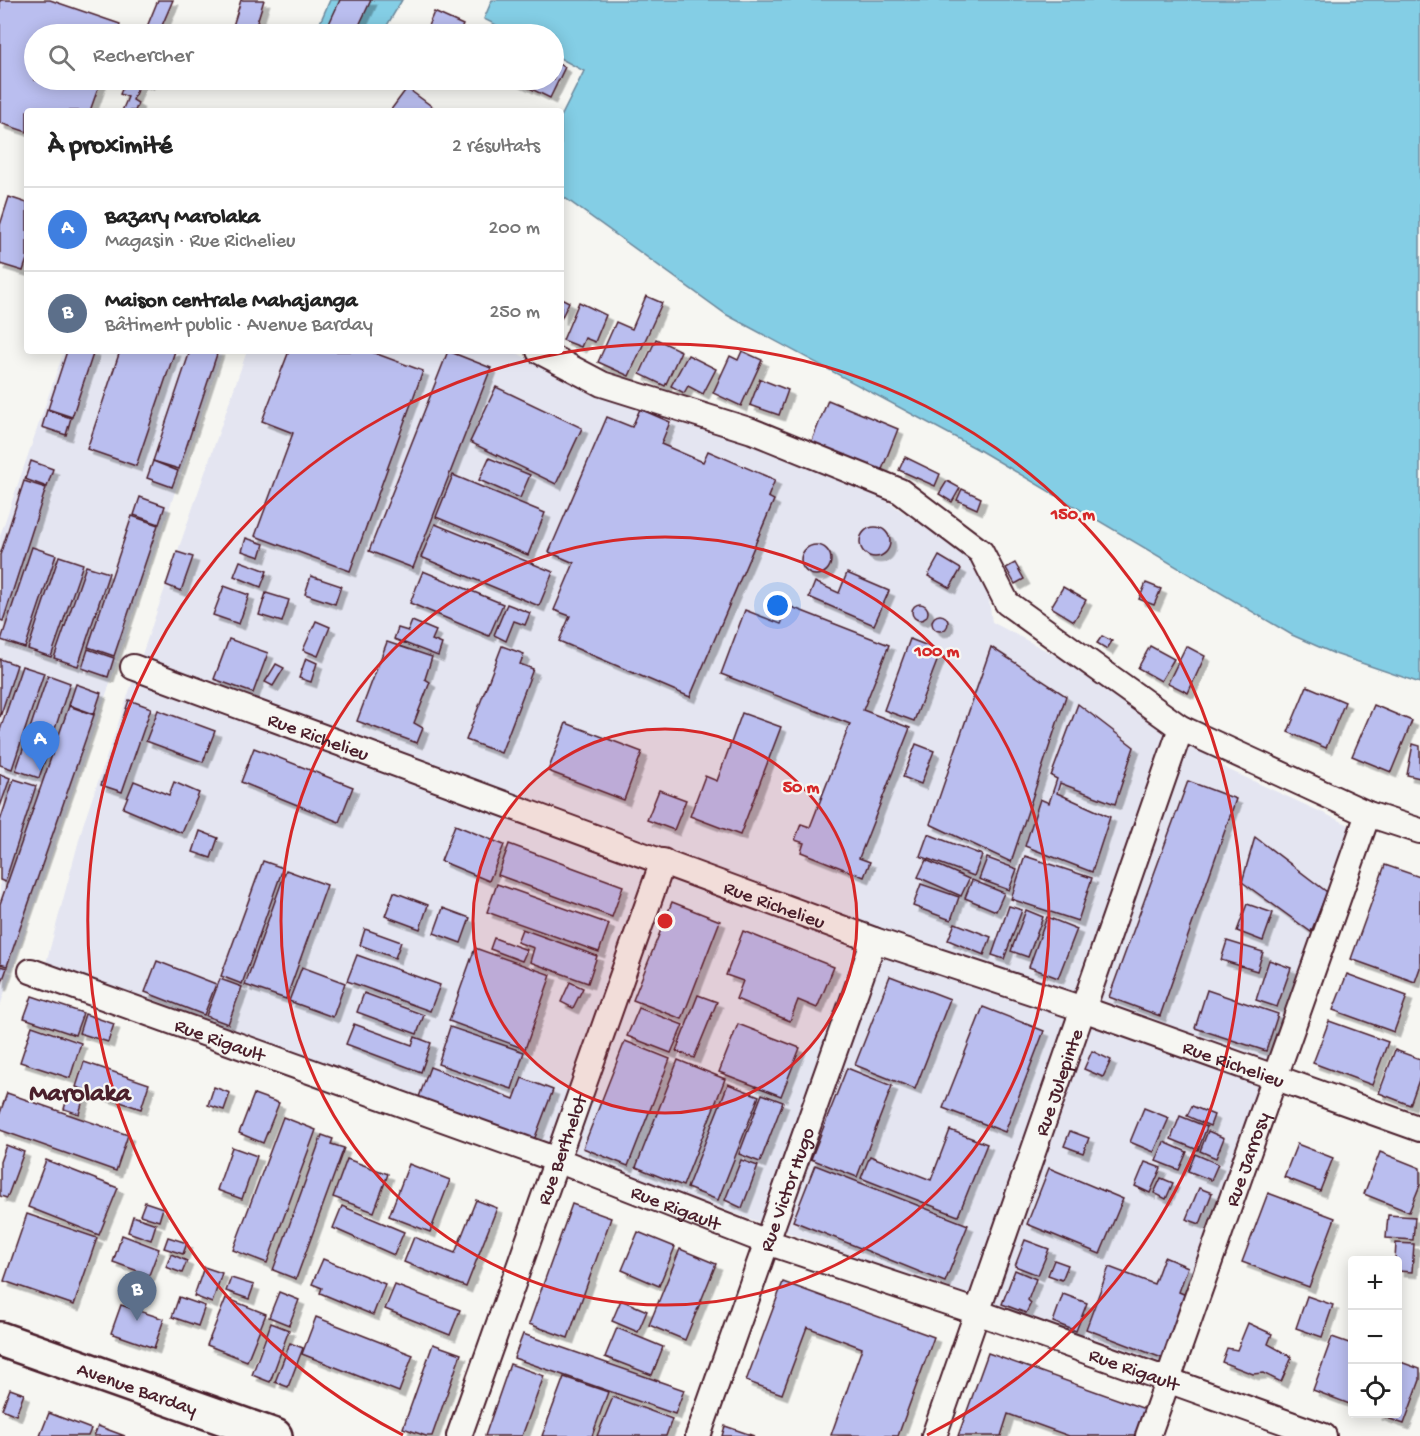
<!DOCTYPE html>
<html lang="fr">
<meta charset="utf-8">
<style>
body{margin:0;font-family:"Gochi Hand",sans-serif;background:#f6f6f6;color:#222}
.controls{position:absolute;right:18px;bottom:18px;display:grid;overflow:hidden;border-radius:6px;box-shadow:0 3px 15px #0003}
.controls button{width:54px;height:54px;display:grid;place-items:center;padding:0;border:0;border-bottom:2px solid #e0e0e0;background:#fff;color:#222;font:30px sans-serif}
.you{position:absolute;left:778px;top:606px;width:21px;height:21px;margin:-15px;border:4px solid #fff;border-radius:50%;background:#1a73e8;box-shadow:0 0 0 9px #1a73e833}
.badge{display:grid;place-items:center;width:39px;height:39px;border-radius:50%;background:#7c3aed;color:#fff;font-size:20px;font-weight:700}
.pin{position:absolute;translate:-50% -50px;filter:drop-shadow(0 2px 3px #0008)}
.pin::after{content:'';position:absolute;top:32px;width:21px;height:18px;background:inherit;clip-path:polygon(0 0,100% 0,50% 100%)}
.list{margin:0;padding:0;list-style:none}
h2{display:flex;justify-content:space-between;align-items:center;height:78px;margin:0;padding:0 24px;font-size:26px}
h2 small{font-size:20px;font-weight:400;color:#767676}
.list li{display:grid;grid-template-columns:39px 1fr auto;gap:18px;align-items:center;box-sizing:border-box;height:84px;padding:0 24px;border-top:2px solid #e0e0e0}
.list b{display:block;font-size:22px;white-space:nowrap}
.list p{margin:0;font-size:20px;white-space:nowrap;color:#767676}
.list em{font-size:20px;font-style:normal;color:#767676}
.icon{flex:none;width:33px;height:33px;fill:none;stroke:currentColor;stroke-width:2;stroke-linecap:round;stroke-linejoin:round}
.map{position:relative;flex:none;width:1420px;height:1436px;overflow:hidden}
.search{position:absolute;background:#fff;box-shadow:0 3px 15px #0003;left:24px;top:24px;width:540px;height:66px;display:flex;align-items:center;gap:15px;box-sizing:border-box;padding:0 21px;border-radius:33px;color:#767676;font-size:22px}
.panel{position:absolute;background:#fff;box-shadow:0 3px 15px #0003;left:24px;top:108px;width:540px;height:246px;border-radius:6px}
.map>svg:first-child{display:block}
.built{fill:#e4e5f1}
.water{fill:#84cee5;stroke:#6d889b;stroke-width:1.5}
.building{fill:#babeef;stroke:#4a1f2b;stroke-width:1.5;filter:url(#shadow)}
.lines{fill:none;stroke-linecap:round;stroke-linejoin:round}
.minor-casing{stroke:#4a1f2b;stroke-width:28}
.secondary-casing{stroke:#4a1f2b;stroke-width:38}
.minor{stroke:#f6f6f2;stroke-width:24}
.secondary{stroke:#f6f6f2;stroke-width:33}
.ring{fill:none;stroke:#d62828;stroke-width:3}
.labels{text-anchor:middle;stroke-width:4.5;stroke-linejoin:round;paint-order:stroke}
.street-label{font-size:20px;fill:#4a1f2b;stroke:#f6f6f2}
.district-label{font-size:26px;font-weight:bold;fill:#4a1f2b;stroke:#f6f6f2}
.centre{fill:#d62828;stroke:#f6f6f2;stroke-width:3}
.ring-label{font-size:18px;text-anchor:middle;font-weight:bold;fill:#d62828;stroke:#f6f6f2;stroke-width:4.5;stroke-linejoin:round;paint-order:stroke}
</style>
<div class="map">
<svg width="1420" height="1436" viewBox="0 0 1420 1436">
<defs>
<filter id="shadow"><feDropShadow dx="5.5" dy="5.5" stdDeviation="0" flood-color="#0004"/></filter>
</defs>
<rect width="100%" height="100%" fill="#f6f6f2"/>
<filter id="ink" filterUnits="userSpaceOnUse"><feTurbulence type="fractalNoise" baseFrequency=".0167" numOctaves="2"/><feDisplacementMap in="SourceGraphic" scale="12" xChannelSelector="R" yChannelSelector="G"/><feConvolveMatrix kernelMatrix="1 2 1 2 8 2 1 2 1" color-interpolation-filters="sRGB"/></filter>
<g filter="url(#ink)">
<g class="built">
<polygon points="64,351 223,351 0,1006 0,536"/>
<polygon points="247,351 513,351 592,391 637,400 857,480 985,569 992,622 1085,671 1229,770 1356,828 1296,1045 1183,1376 364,1079 45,967 83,825"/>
</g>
<g class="water">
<polygon points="330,0 402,0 382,34 315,34"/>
<polygon points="492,0 1420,0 1420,683 1335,654 1292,635 979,450 727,315 561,195 561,117 584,71 554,55 554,34 514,34 484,19"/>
</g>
<g class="building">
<polygon points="0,0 50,0 120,24 117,34 34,34 34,80 101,80 90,111 27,111 27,132 0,123"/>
<polygon points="158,0 173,0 161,28 169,32 168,34 144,34"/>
<polygon points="241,0 264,0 254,32 233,26"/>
<polygon points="340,0 371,0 355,34 346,34 328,26"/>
<polygon points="434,12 463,25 459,34 425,33"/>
<polygon points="554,62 565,67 550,98 513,80 554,80"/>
<polygon points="126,80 150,80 148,84 140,82 133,100 138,103 135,111 122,111 128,97 120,94"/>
<polygon points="407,88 434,108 432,111 390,111"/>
<polygon points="9,197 27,203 27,259 23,271 0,264 0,225"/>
<polygon points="646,296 662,303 629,376 598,362 616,322 632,329"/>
<polygon points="561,298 569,302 561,319"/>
<polygon points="579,302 606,315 595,342 585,338 581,347 563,340"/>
<polygon points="656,339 681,351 665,386 640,374"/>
<polygon points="67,351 94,351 72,417 48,409"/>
<polygon points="120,351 175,351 136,466 87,449"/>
<polygon points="190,351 218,351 179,469 153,461"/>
<polygon points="289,351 369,351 423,371 350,571 255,536 293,433 262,421"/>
<polygon points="448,351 491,368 413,568 369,551"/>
<polygon points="742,351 762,360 741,406 713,393 730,356 738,360"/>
<polygon points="688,355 716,369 703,394 688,386 684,393 671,386"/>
<polygon points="760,379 788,390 779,415 750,405"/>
<polygon points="496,387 582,428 556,484 470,442"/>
<polygon points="828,400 898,429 881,472 811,443"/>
<polygon points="640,409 670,422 661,444 703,462 708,451 775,480 768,497 774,500 690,697 559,641 570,616 554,610 574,563 549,552 607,417 632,427"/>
<polygon points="47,410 71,418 66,435 42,427"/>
<polygon points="905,457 940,474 935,486 899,470"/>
<polygon points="489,458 530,475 520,498 479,480"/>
<polygon points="31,461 53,469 47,487 25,479"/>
<polygon points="153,461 178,471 172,487 147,478"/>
<polygon points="453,475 545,513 528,555 436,517"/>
<polygon points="24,481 46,488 3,621 0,620 0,555"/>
<polygon points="947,481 960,488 952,502 939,494"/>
<polygon points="962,489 981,498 977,509 957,500"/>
<polygon points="140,497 165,506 159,524 134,515"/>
<polygon points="132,516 158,525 114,656 88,647"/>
<polygon points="435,524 553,572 539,606 421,557"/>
<circle cx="875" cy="542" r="15"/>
<polygon points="246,538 264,544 260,557 242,551"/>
<circle cx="816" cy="560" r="15"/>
<polygon points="32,547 56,555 25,648 1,640"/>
<polygon points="177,552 193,557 181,591 166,585"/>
<polygon points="59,556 83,564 51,657 28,649"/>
<polygon points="939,556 961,569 950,588 928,576"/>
<polygon points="240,561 267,571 261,587 234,576"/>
<polygon points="1015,563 1024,579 1015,584 1006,568"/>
<polygon points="86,566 109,573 78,666 54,658"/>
<polygon points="423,571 503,604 489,636 410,603"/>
<polygon points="847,573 889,591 874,625 809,597 815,582 839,593"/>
<polygon points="311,576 341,586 335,604 305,594"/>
<polygon points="1146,583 1161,589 1154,605 1139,599"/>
<polygon points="224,586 249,595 239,624 213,615"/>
<polygon points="1063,587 1086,600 1074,621 1051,607"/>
<polygon points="266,593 289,600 282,622 259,615"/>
<circle cx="920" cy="612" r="8"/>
<polygon points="507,604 530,613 525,625 514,621 506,641 494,635"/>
<polygon points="789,606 889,645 863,710 910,728 859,858 870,862 864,877 801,852 804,843 795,840 801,824 810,827 850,724 721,674 745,610 781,624"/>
<circle cx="940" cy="623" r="8"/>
<polygon points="316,621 330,627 318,656 303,650"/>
<polygon points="412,621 436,631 432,640 442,644 438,656 394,639 398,628 408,631"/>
<polygon points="1102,636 1112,641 1107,649 1097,643"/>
<polygon points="229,639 268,653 253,693 214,679"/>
<polygon points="910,639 941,651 914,721 884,710"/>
<polygon points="387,642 432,657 425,679 430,682 414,723 423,728 417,743 357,721"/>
<polygon points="502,646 524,654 520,664 533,669 501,753 466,740"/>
<polygon points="1150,646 1174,659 1161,681 1138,668"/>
<polygon points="1186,646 1205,656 1188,693 1168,683"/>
<polygon points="991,647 1066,696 1011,862 930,824"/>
<polygon points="88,649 114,658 108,677 82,668"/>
<polygon points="306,658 317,663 311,682 299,678"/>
<polygon points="0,659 17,665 0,717"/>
<polygon points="276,664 284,668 273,686 265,682"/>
<polygon points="22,666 44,673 12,769 0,765 0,730"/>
<polygon points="48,675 70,683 39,778 16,770"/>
<polygon points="76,684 101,693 94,714 69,705"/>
<polygon points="1307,686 1345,702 1326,748 1288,732"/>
<polygon points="129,700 151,708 122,792 101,785"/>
<polygon points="1078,704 1134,747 1115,804 1060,783 1057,793 1110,817 1092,872 1025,846 1040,799 1049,803 1057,779 1051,776"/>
<polygon points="1374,705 1412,721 1391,772 1352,756"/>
<polygon points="69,706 94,715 7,966 0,964 0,904"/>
<polygon points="158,710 215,731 203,762 146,741"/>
<polygon points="742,713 781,727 740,835 690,816 705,776 717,781"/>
<polygon points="566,723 642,752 624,800 548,771"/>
<polygon points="916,744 934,751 921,784 903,777"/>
<polygon points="1413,744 1420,746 1420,778 1407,775"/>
<polygon points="254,748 353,787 339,822 241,782"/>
<polygon points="0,774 10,778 0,807"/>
<polygon points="14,779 36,786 5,882 0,880 0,821"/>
<polygon points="134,781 169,795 174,782 199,793 182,833 123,808"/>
<polygon points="1188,781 1236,799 1160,1016 1109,997"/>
<polygon points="659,790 686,800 674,830 647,820"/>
<polygon points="455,825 504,845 489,881 441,861"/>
<polygon points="200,831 218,838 211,858 193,852"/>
<polygon points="928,834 982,855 974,876 920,856"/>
<polygon points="1255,837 1327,892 1311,932 1242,882"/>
<polygon points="509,844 623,886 612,917 498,875"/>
<polygon points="1025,856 1092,878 1078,921 1011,899"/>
<polygon points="987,858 1017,869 1009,890 979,879"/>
<polygon points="926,860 969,879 961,896 918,877"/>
<polygon points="263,861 283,868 242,984 221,976"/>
<polygon points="1385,865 1420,877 1420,968 1415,982 1351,959"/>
<polygon points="286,870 327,885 286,999 245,985"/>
<polygon points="972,880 1004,893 996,911 965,898"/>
<polygon points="497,884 609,924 599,952 487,912"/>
<polygon points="921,884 959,897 951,920 913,906"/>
<polygon points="394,892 428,905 420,929 385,916"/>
<polygon points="672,902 720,921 682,1019 633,1000"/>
<polygon points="1247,904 1273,913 1263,941 1237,931"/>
<polygon points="1009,906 1022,910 1004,959 992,955"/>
<polygon points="443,908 470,918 461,943 434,933"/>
<polygon points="1026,910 1043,917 1028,957 1011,951"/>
<polygon points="1047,917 1077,929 1058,978 1029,967"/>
<polygon points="955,923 991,937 984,955 948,940"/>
<polygon points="365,929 401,942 395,958 360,945"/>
<polygon points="522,929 597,956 588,983 530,962 534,948 517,942"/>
<polygon points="743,931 834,967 817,1008 798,1000 790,1021 736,999 743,981 726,975"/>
<polygon points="494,938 527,950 522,961 490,949"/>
<polygon points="1227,941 1263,952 1257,971 1221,960"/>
<polygon points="475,948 551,975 525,1049 449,1021"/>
<polygon points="357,955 440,985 430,1011 347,981"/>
<polygon points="1269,960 1291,968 1277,1007 1256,1000"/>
<polygon points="157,961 216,984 204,1015 145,992"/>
<polygon points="0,966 7,968 1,985 0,985"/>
<polygon points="302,967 345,983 333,1017 289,1001"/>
<polygon points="1347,974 1407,996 1394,1032 1333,1010"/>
<polygon points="890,976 950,999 915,1089 855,1065"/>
<polygon points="220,979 242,987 228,1024 206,1016"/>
<polygon points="570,982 583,988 573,1008 561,1002"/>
<polygon points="1207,990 1278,1014 1266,1051 1195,1028"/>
<polygon points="364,993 424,1015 417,1034 357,1012"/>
<polygon points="698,995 717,1002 694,1058 676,1051"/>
<polygon points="32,996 83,1013 75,1035 24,1018"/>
<polygon points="983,1007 1044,1031 1005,1132 943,1108"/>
<polygon points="639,1008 683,1025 671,1053 627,1036"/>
<polygon points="85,1014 114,1024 108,1042 79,1033"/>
<polygon points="1329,1021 1388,1042 1372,1085 1313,1063"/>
<polygon points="354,1024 412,1045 415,1037 431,1043 421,1072 346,1044"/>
<polygon points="738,1024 800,1048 781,1096 719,1072"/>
<polygon points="32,1026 81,1043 70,1078 20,1062"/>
<polygon points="450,1027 524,1052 512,1089 438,1064"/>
<polygon points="625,1041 670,1059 628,1166 583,1148"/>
<polygon points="1395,1050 1420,1059 1420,1077 1410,1105 1379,1093"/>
<polygon points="1092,1051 1111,1060 1103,1077 1084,1069"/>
<polygon points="678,1060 725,1079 683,1186 636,1167"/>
<polygon points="84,1062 149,1084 141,1109 76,1087"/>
<polygon points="430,1067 514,1099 522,1078 553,1090 534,1140 419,1097"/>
<polygon points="847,1068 892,1086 857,1177 811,1159"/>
<polygon points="728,1084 759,1096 718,1200 687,1188"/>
<polygon points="214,1087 230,1093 224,1110 208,1105"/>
<polygon points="69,1092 84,1097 79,1114 64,1109"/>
<polygon points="7,1093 128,1135 116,1171 0,1130 0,1113"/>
<polygon points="254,1094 279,1103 263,1143 239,1133"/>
<polygon points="762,1094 783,1102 760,1162 739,1154"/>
<polygon points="1192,1106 1214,1115 1210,1126 1187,1116"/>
<polygon points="1144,1108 1169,1118 1154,1152 1130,1142"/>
<polygon points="1180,1116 1207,1127 1198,1150 1171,1139"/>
<polygon points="283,1117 316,1130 267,1263 233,1250"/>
<polygon points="950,1130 987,1144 958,1216 861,1178 870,1156 931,1180"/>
<polygon points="1070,1131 1089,1138 1083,1153 1064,1146"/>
<polygon points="1208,1131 1224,1138 1216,1158 1200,1151"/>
<polygon points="322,1135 333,1139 331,1144 344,1148 296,1279 273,1270"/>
<polygon points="1164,1142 1187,1152 1179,1170 1156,1161"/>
<polygon points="1297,1144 1333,1158 1320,1191 1284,1177"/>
<polygon points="6,1145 24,1152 7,1198 0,1196 0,1162"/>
<polygon points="232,1147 257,1156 242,1199 217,1190"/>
<polygon points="1380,1152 1420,1168 1420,1185 1409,1212 1364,1194"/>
<polygon points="1195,1154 1218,1164 1211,1180 1188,1171"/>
<polygon points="347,1159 388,1174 374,1212 333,1197"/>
<polygon points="46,1160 118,1188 99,1235 28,1207"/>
<polygon points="741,1160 758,1166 742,1208 725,1200"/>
<polygon points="1145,1162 1161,1168 1150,1193 1135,1186"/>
<polygon points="409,1164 450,1180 430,1232 389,1216"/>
<polygon points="815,1165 968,1225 945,1282 793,1221"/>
<polygon points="1049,1168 1123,1199 1100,1254 1027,1224"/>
<polygon points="1161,1178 1173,1183 1166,1199 1154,1193"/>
<polygon points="1199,1188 1212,1193 1200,1224 1186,1219"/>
<polygon points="1268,1193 1335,1218 1309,1287 1242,1262"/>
<polygon points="476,1200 497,1208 466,1287 404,1262 414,1237 455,1253"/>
<polygon points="145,1202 163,1208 159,1221 140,1215"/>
<polygon points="572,1204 611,1218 568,1338 529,1324"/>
<polygon points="342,1206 404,1232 394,1255 333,1228"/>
<polygon points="27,1214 97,1238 74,1305 4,1281"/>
<polygon points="1388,1215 1415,1217 1413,1240 1386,1238"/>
<polygon points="133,1216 156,1224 151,1240 128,1232"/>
<polygon points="638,1232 675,1247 659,1286 622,1270"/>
<polygon points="122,1235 159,1249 149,1275 113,1262"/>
<polygon points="168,1237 187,1243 183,1254 164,1248"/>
<polygon points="1025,1240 1049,1249 1038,1275 1015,1266"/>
<polygon points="1396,1243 1414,1244 1412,1272 1398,1271 1398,1260 1395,1260"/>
<polygon points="680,1249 716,1264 685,1340 649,1325"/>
<polygon points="171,1254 187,1261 182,1273 166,1267"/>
<polygon points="1164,1257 1188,1267 1179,1292 1186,1295 1162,1358 1086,1329 1109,1267 1154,1284"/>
<polygon points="323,1259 385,1284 373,1315 320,1293 322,1288 312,1284"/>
<polygon points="1054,1260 1068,1265 1062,1280 1048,1275"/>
<polygon points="204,1267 222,1273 212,1303 194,1296"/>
<polygon points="1015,1270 1036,1279 1028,1300 1031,1303 1026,1313 1002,1304"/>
<polygon points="231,1278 254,1285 249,1299 226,1291"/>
<polygon points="783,1282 934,1337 898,1436 831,1435 862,1348 807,1327 782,1394 746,1381"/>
<polygon points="395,1285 460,1310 450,1335 385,1309"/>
<polygon points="279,1292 299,1300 289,1325 269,1317"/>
<polygon points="1063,1294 1087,1303 1076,1331 1053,1322"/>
<polygon points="1307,1296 1333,1305 1322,1337 1296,1328"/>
<polygon points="179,1297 205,1306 198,1326 172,1317"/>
<polygon points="226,1298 266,1314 247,1361 207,1345"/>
<polygon points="621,1300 647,1311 638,1332 612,1321"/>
<polygon points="121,1305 164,1319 154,1348 111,1333"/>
<polygon points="316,1317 413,1355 399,1392 302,1354"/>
<polygon points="271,1323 289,1330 270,1382 252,1375"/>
<polygon points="1248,1323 1272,1334 1268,1344 1292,1357 1281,1382 1263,1373 1253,1374 1222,1362 1227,1348 1237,1350"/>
<polygon points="617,1328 663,1347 652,1375 605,1357"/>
<polygon points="523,1334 684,1390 675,1414 514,1358"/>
<polygon points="1332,1337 1352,1344 1352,1405 1313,1390"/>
<polygon points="290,1343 303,1348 288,1387 275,1382"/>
<polygon points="433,1344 461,1354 432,1436 426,1436 403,1428"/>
<polygon points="988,1353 1145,1409 1135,1436 1069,1436 1008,1414 1001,1436 958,1436"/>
<polygon points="1398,1361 1420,1369 1420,1380 1404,1424 1376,1414 1398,1414"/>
<polygon points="510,1364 544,1376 522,1436 485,1436"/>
<polygon points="564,1377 608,1392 592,1436 542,1436"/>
<polygon points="10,1389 24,1394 16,1415 2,1409"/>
<polygon points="613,1397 672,1419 666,1436 597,1436"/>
<polygon points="49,1413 91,1429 88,1436 40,1436"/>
<polygon points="98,1426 125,1436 94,1436"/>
<polygon points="725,1426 754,1436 722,1436"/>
</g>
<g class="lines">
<defs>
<g id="minor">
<polyline points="539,351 602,384 752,431 900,491 981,552 1007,603 1181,728 1368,814 1420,831"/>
<path id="s1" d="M133 667 874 940 1083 1009 1420 1129"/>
<path id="s2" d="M31 971 557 1160 767 1242 977 1312 1324 1436"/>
<path id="s3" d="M459 1436 663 861"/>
<path id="s4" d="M698 1436 874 940"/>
<path id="s5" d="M934 1436 1181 728"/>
<path id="s6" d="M1148 1436 1368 814"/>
</g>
<g id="secondary">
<path id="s7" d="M0 1339 275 1436"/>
</g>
</defs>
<use href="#minor" class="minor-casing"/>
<use href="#secondary" class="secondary-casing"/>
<use href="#minor" class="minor"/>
<use href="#secondary" class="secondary"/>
</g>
</g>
<circle cx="665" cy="921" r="192" fill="#d62828" fill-opacity=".12"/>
<g class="ring">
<circle cx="665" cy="921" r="192"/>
<circle cx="665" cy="921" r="384"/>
<path d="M403 1435A577 577 0 1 1 927 1435"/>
</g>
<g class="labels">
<g class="street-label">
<text dy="7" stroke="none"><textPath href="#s1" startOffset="198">Rue Richelieu</textPath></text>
<text dy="7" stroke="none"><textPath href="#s1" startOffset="684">Rue Richelieu</textPath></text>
<text dy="7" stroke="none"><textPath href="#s2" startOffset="201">Rue Rigault</textPath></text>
<text dy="7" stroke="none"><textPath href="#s1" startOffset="1170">Rue Richelieu</textPath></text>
<text dy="7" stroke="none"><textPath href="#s5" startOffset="375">Rue Julepinte</textPath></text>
<text dy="7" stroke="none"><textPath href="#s3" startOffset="304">Rue Berthelot</textPath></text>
<text dy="7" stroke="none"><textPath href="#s6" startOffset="294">Rue Jarrosy</textPath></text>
<text dy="7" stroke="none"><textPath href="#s4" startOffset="262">Rue Victor Hugo</textPath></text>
<text dy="7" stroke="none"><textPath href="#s2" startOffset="687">Rue Rigault</textPath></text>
<text dy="7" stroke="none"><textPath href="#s2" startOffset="1173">Rue Rigault</textPath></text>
<text dy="7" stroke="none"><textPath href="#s7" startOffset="146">Avenue Barday</textPath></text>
</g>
<g class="district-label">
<text x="80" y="1100">Marolaka</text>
</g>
</g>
<circle cx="665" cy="921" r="9" class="centre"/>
<g class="ring-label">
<text x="1073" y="519">150 m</text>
<text x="937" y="656">100 m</text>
<text x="801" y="792">50 m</text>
</g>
</svg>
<div class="controls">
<button>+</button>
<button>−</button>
<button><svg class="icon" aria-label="locate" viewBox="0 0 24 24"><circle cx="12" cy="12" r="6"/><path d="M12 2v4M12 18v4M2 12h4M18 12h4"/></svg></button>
</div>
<div class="you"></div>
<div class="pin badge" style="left:40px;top:771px;background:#3f7fe0">A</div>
<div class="pin badge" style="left:137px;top:1321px;background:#5c6f8a">B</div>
<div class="search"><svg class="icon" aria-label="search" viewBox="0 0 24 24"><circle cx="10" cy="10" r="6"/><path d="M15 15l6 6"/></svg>Rechercher</div>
<section class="panel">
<h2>À proximité<small>2 résultats</small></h2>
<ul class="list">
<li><span class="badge" style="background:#3f7fe0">A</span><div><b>Bazary Marolaka</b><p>Magasin · Rue Richelieu</p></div><em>200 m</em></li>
<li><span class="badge" style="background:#5c6f8a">B</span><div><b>Maison centrale Mahajanga</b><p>Bâtiment public · Avenue Barday</p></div><em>250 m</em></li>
</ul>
</section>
</div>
